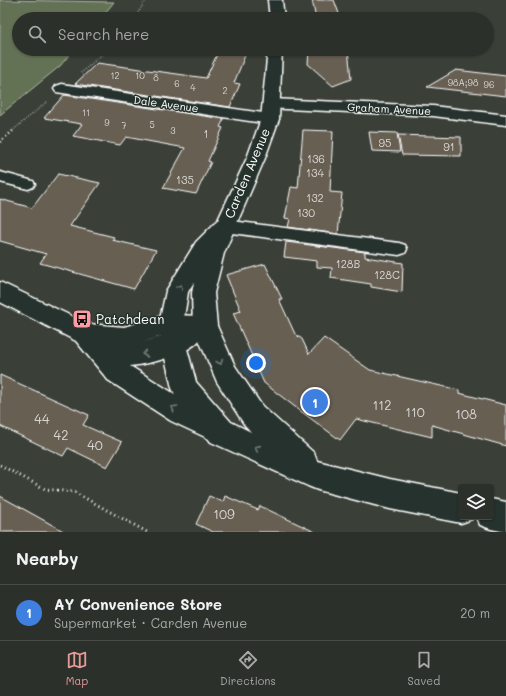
<!DOCTYPE html>
<meta charset="utf-8">
<style>
body{margin:0;font-family:Mali,sans-serif;background:#343832;color:#f1f3f6}
.controls{position:absolute;right:12px;bottom:12px;display:grid;overflow:hidden;border-radius:4px;box-shadow:0 1px 3px #0004}
.controls button{width:36px;height:36px;display:grid;place-items:center;padding:0;border:0;border-bottom:1px solid #484b47;background:#2c302a;color:#f1f3f6;font:20px sans-serif}
.you{position:absolute;left:256px;top:363px;width:14px;height:14px;margin:-10px;border:3px solid #fff;border-radius:50%;background:#1a73e8;box-shadow:0 0 0 6px #1a73e833}
.badge{display:grid;place-items:center;width:26px;height:26px;border-radius:50%;background:#e69b98;color:#fff;font-size:13px;font-weight:700}
.pin{position:absolute;translate:-50% -50%;border:2px solid #fff;box-shadow:0 1px 4px #0006}
.list{margin:0;padding:0;list-style:none}
h2{display:flex;justify-content:space-between;align-items:center;height:52px;margin:0;padding:0 16px;font-size:17px}
h2 small{font-size:13px;font-weight:400;color:#a6a9a8}
.list li{display:grid;grid-template-columns:26px 1fr auto;gap:12px;align-items:center;box-sizing:border-box;height:56px;padding:0 16px;border-top:1px solid #484b47}
.list b{display:block;font-size:15px;white-space:nowrap}
.list p{margin:0;font-size:13px;white-space:nowrap;color:#a6a9a8}
.list em{font-size:13px;font-style:normal;color:#a6a9a8}
.icon{flex:none;width:22px;height:22px;fill:none;stroke:currentColor;stroke-width:2;stroke-linecap:round;stroke-linejoin:round}
.map{position:relative;flex:none;width:506px;height:532px;overflow:hidden}
.search{position:absolute;background:#2c302a;box-shadow:0 1px 3px #0004;left:12px;right:12px;top:12px;height:44px;display:flex;align-items:center;gap:10px;box-sizing:border-box;padding:0 14px;border-radius:22px;color:#a6a9a8;font-size:15px}
.sheet{height:108px;background:#2c302a}
nav{display:flex;justify-content:space-around;align-items:center;box-sizing:border-box;height:56px;border-top:1px solid #484b47;background:#2c302a;font-size:11px;color:#a6a9a8}
nav a{display:grid;justify-items:center;gap:2px}
nav .on{color:#e69b98}
.map>svg:first-child{display:block}
.green{fill:#637254;stroke:#b1b8aa}
.building{fill:#685f52;stroke:#fff}
.lines{fill:none;stroke-linecap:round;stroke-linejoin:round}
.service-casing{stroke:#fff;stroke-width:3}
.minor-casing{stroke:#fff;stroke-width:3}
.tertiary-casing{stroke:#fff;stroke-width:3}
.path-far2{stroke:#fff;stroke-width:1.5;stroke-dasharray:0.5 2;stroke-linecap:butt}
.path-far1{stroke:#fff;stroke-width:2.5;stroke-dasharray:1 3;stroke-linecap:butt}
.path{stroke:#fff;stroke-width:3;stroke-dasharray:1 3.5;stroke-linecap:butt}
.service{fill:#26332d;fill-rule:evenodd}
.minor{fill:#26332d;fill-rule:evenodd}
.tertiary{fill:#26332d;fill-rule:evenodd}
.oneway{stroke:#727a76}
.labels{text-anchor:middle;stroke-width:3;stroke-linejoin:round;paint-order:stroke}
.far-number-label{font-size:9px;fill:#d9d7d4}
.far-street-label{font-size:11px;fill:#fff;stroke:#26332d}
.number-label{font-size:11px;fill:#d9d7d4}
.street-label{font-size:13px;fill:#fff;stroke:#26332d}
.poi-label{font-size:13px;fill:#fff;stroke:#26332d;text-anchor:start}
.near-number-label{font-size:13px;fill:#d9d7d4}
</style>
<div class="map">
<svg width="506" height="532" viewBox="0 0 506 532">
<rect width="100%" height="100%" fill="#3a4038"/>
<filter id="ink" filterUnits="userSpaceOnUse"><feTurbulence type="fractalNoise" baseFrequency=".025" numOctaves="2"/><feDisplacementMap in="SourceGraphic" scale="8" xChannelSelector="R" yChannelSelector="G"/><feConvolveMatrix kernelMatrix="1 2 1 2 8 2 1 2 1" color-interpolation-filters="sRGB"/></filter>
<g filter="url(#ink)">
<polygon class="green" points="0,0 114,2 100,19 19,19 19,49 74,49 60,66 0,115"/>
<g class="building">
<polygon points="312,0 334,0 341,19 316,19"/>
<polygon points="309,49 348,49 351,79 333,86 308,64"/>
<polygon points="219,50 246,53 234,83 240,84 230,107 75,84 97,63 206,78"/>
<polygon points="456,70 506,76 506,96 427,87"/>
<polygon points="64,95 224,119 220,127 223,128 208,161 211,162 196,194 163,188 185,148 126,137 120,145 73,136 82,124 44,118"/>
<polygon points="303,130 333,131 330,192 342,193 338,234 288,227 290,219 285,218 291,187 298,188"/>
<polygon points="369,132 397,133 400,152 372,151"/>
<polygon points="398,135 461,137 461,156 402,155"/>
<polygon points="58,174 100,183 70,226 114,237 112,240 156,250 134,289 40,263 46,254 0,241 0,199 32,208"/>
<polygon points="286,242 365,252 365,257 403,263 402,292 371,287 371,284 331,278 332,268 317,267 317,261 284,257"/>
<polygon points="265,264 282,299 279,299 295,334 302,339 309,354 324,338 370,370 459,390 459,393 506,405 506,446 432,425 432,437 356,419 340,440 299,410 264,383 233,313 241,311 226,275"/>
<polygon points="0,375 89,415 83,425 122,442 107,467 68,448 63,456 0,426"/>
<polygon points="0,496 65,532 0,532"/>
<polygon points="209,496 223,502 225,496 258,510 260,506 315,532 213,532 196,524"/>
</g>
<g class="lines">
<defs>
<g id="service">
<polygon points="0,172 33,181 35,184 33,187 28,189 0,182"/>
<polygon points="224,220 399,243 405,245 407,249 405,253 399,255 224,232 219,230 216,226 219,222"/>
</g>
<g id="minor">
<polygon points="62,84 270,114 276,115 279,119 276,123 270,124 56,92 54,89 56,86"/>
<polygon points="271,99 433,106 506,115 506,125 433,116 265,108 263,104 265,100"/>
<path d="M0 282 88 324 124 327 165 315 205 316 213 319 217 326 213 333 202 336C193 354 149 364 130 366L189 403 230 422 234 431 230 440 220 444 171 421 108 380 76 341 0 302ZM166 335 143 342 165 335Z"/>
</g>
<g id="tertiary">
<polygon points="268,0 282,0 284,19 270,19"/>
<path d="M268 49H282L279 119 265 158 224 253 214 293 217 326 235 366 262 406 314 453 317 461 390 479 461 493V517H472V519L461 523 390 509 318 490 308 486 211 442 176 397 172 388 162 345 159 324 166 291 196 242 218 220 247 158 261 119ZM194 282 192 293 193 326 217 382 244 424 251 432 231 422 196 382 186 345 183 324 188 292Z"/>
<polygon points="491,499 506,502 506,532 491,529 480,525 477,517 491,517"/>
</g>
</defs>
<use href="#service" class="service-casing"/>
<use href="#minor" class="minor-casing"/>
<use href="#tertiary" class="tertiary-casing"/>
<g class="path-far2">
<polyline points="134,19 146,0"/>
<polyline points="81,73 108,49"/>
<polyline points="12,131 48,101"/>
</g>
<polyline class="path-far1" points="0,142 14,130"/>
<polyline class="path" points="0,465 45,489 74,492 147,532"/>
<use href="#service" class="service"/>
<use href="#minor" class="minor"/>
<use href="#tertiary" class="tertiary"/>
</g>
<defs><path id="oneway-chevron" d="M-2-3.5L2.5 0L-2 3.5" fill="none" stroke-width="1.6" stroke-linecap="round" stroke-linejoin="round"/></defs>
<g class="oneway">
<use href="#oneway-chevron" transform="translate(180 287) rotate(-62)"/>
<use href="#oneway-chevron" transform="translate(145 354) rotate(168)"/>
<use href="#oneway-chevron" transform="translate(220 362) rotate(67)"/>
<use href="#oneway-chevron" transform="translate(174 408) rotate(-148)"/>
<use href="#oneway-chevron" transform="translate(257 448) rotate(-156)"/>
</g>
</g>
<defs>
<symbol id="bus-square" viewBox="-11 -11 22 22"><rect x="-9" y="-9" width="18" height="18" rx="4" fill="#ff9aa2" stroke="#26332d"/><path d="M-5-6H5V4H4V6H2V4H-2V6H-4V4H-5ZM-3.5-4V0h7V-4ZM-3.5 1.2v1.5H-2V1.2ZM2 1.2v1.5H3.5V1.2Z" fill="#111"/></symbol>
</defs>
<g fill-rule="evenodd">
<use href="#bus-square" x="71" y="308" width="22" height="22"/>
</g>
<g class="labels">
<g class="far-number-label">
<text x="115" y="79">12</text>
<text x="140" y="79">10</text>
<text x="156" y="81">8</text>
<text x="463" y="86">98A;98</text>
<text x="177" y="87">6</text>
<text x="489" y="88">96</text>
<text x="193" y="91">4</text>
<text x="225" y="94">2</text>
<text x="86" y="116">11</text>
<text x="107" y="126">9</text>
<text x="152" y="128">5</text>
<text x="124" y="129">7</text>
<text x="173" y="134">3</text>
</g>
<g class="far-street-label">
<text transform="translate(166 104) rotate(8)" y="4">Dale Avenue</text>
<text transform="translate(389 109) rotate(3)" y="4">Graham Avenue</text>
</g>
<g class="number-label">
<text x="206" y="138">1</text>
<text x="385" y="147">95</text>
<text x="449" y="151">91</text>
<text x="316" y="163">136</text>
<text x="315" y="177">134</text>
<text x="185" y="184">135</text>
<text x="315" y="202">132</text>
<text x="306" y="217">130</text>
<text x="348" y="268">128B</text>
<text x="387" y="279">128C</text>
</g>
<g class="street-label">
<text transform="translate(247 173) rotate(-67)" y="5">Carden Avenue</text>
</g>
<g class="poi-label">
<text x="96" y="324">Patchdean</text>
</g>
<g class="near-number-label">
<text x="382" y="410">112</text>
<text x="415" y="417">110</text>
<text x="466" y="419">108</text>
<text x="42" y="424">44</text>
<text x="61" y="440">42</text>
<text x="95" y="450">40</text>
<text x="224" y="519">109</text>
</g>
</g>
</svg>
<div class="controls">
<button><svg class="icon" aria-label="layers" viewBox="0 0 24 24"><path d="M12 4l9 5-9 5-9-5zM3 14l9 5 9-5"/></svg></button>
</div>
<div class="you"></div>
<div class="pin badge" style="left:315px;top:402px;background:#3f7fe0">1</div>
<div class="search"><svg class="icon" aria-label="search" viewBox="0 0 24 24"><circle cx="10" cy="10" r="6"/><path d="M15 15l6 6"/></svg>Search here</div>
</div>
<section class="sheet">
<h2>Nearby<small></small></h2>
<ul class="list">
<li><span class="badge" style="background:#3f7fe0">1</span><div><b>AY Convenience Store</b><p>Supermarket · Carden Avenue</p></div><em>20 m</em></li>
</ul>
</section>
<nav>
<a class="on"><svg class="icon" aria-label="map" viewBox="0 0 24 24"><path d="M3 6l6-2 6 2 6-2v14l-6 2-6-2-6 2zM9 4v14M15 6v14"/></svg>Map</a>
<a><svg class="icon" aria-label="directions" viewBox="0 0 24 24"><path d="M12 3l9 9-9 9-9-9zM9 14v-3h6M13 9l2 2-2 2"/></svg>Directions</a>
<a><svg class="icon" aria-label="saved" viewBox="0 0 24 24"><path d="M7 4h10v16l-5-4-5 4z"/></svg>Saved</a>
</nav>
